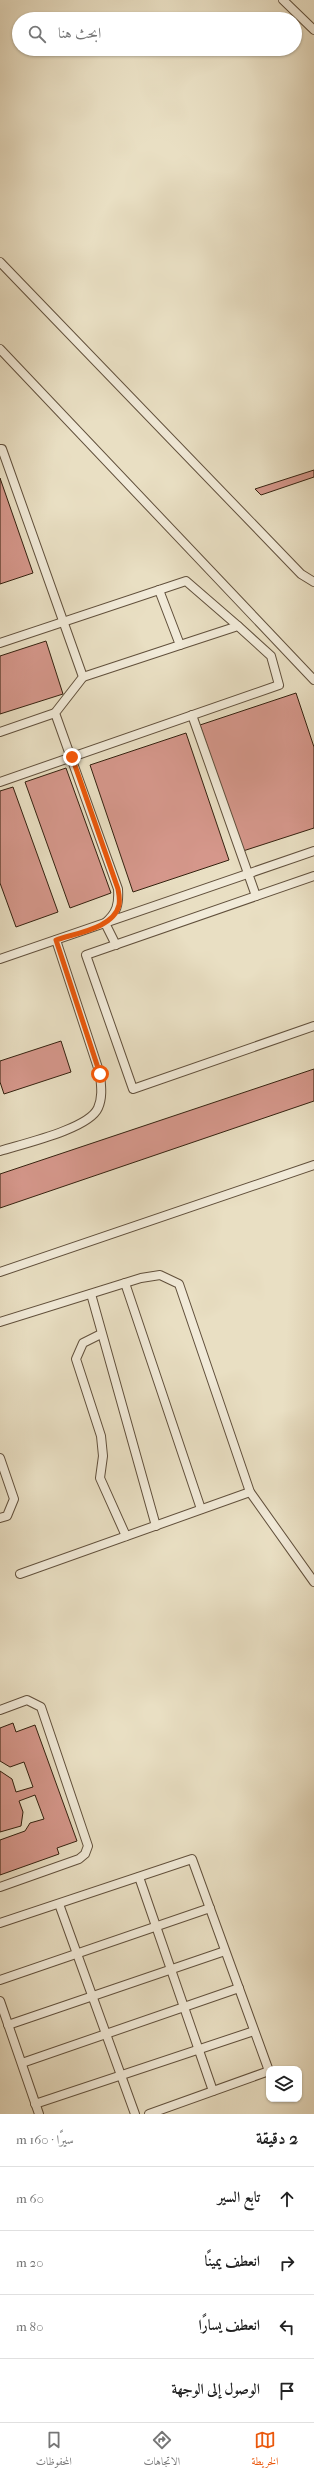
<!DOCTYPE html>
<html lang="ar">
<meta charset="utf-8">
<style>
body{margin:0;font-family:"IM FELL French Canon",Amiri,serif;background:#f2f2f2;color:#222;direction:rtl}
.controls{position:absolute;right:12px;bottom:12px;display:grid;overflow:hidden;border-radius:8px;box-shadow:0 1px 3px #0004}
.controls button{width:36px;height:36px;display:grid;place-items:center;padding:0;border:0;border-bottom:1px solid #e0e0e0;background:#fff;color:#222;font:20px sans-serif}
.stop{position:absolute;width:12px;height:12px;margin:-9px;border:3px solid #ea580c;border-radius:50%;background:#fff}
.stop.end{background:#ea580c;border-color:#fff;box-shadow:0 1px 4px #0008}
.list{margin:0;padding:0;list-style:none}
h2{display:flex;justify-content:space-between;align-items:center;height:52px;margin:0;padding:0 16px;font-size:17px}
h2 small{font-size:13px;font-weight:400;color:#767676}
.list li{display:grid;grid-template-columns:26px 1fr auto;gap:12px;align-items:center;box-sizing:border-box;height:64px;padding:0 16px;border-top:1px solid #e0e0e0}
.list b{display:block;font-size:15px;white-space:nowrap}
.list em{font-size:13px;font-style:normal;color:#767676}
.icon{flex:none;width:22px;height:22px;fill:none;stroke:currentColor;stroke-width:2;stroke-linecap:round;stroke-linejoin:round}
.map{position:relative;flex:none;width:314px;height:2114px;overflow:hidden;direction:ltr}
.search{position:absolute;background:#fff;box-shadow:0 1px 3px #0004;left:12px;right:12px;top:12px;height:44px;display:flex;align-items:center;gap:10px;box-sizing:border-box;padding:0 14px;border-radius:22px;color:#767676;font-size:15px}
.sheet{height:308px;background:#fff}
nav{display:flex;justify-content:space-around;align-items:center;box-sizing:border-box;height:56px;border-top:1px solid #e0e0e0;background:#fff;font-size:11px;color:#767676}
nav a{display:grid;justify-items:center;gap:2px}
nav .on{color:#ea580c}
.map>svg:first-child{display:block}
.building{fill:#d5978b;stroke:#34210f}
.lines{fill:none;stroke-linecap:round;stroke-linejoin:round}
.service-casing{stroke:#61503c;stroke-width:10}
.service{stroke:#f1ead8;stroke-width:8}
.route{stroke:#ea580c;stroke-width:5}
</style>
<div class="map">
<svg width="314" height="2114" viewBox="0 0 314 2114">
<rect width="100%" height="100%" fill="#e9dfc3"/>
<filter id="stains"><feTurbulence type="fractalNoise" baseFrequency=".005" numOctaves="4"/><feColorMatrix values="0 0 0 0 .2 0 0 0 0 .09 0 0 0 0 .02 0 0 0 .5 -.17"/></filter>
<radialGradient id="worn" r=".72"><stop offset=".6" stop-color="#630" stop-opacity="0"/><stop offset="1" stop-color="#630" stop-opacity=".3"/></radialGradient>
<g class="building">
<polygon points="314,470 314,477 261,495 255,489"/>
<polygon points="0,478 33,573 0,584"/>
<polygon points="46,641 63,694 0,714 0,656"/>
<polygon points="296,693 314,747 314,828 243,851 200,725"/>
<polygon points="186,733 229,860 133,892 90,765"/>
<polygon points="66,768 111,893 70,908 25,782"/>
<polygon points="13,787 58,912 16,927 0,883 0,791"/>
<polygon points="61,1041 71,1072 4,1094 0,1082 0,1061"/>
<polygon points="314,1069 314,1101 0,1208 0,1174"/>
<polygon points="13,1723 16,1732 35,1725 77,1841 57,1848 59,1854 0,1875 0,1840 25,1831 30,1823 44,1819 35,1795 19,1801 23,1812 21,1826 0,1832 0,1771 12,1779 16,1792 33,1787 24,1762 10,1767 0,1761 0,1728"/>
</g>
<g class="lines">
<defs>
<g id="service">
<polyline points="283,0 314,30"/>
<polyline points="0,262 301,574 314,582"/>
<polyline points="0,349 314,680"/>
<path d="M0 449H2L83 677 55 713 118 889C119 904 117 913 105 923L116 945"/>
<polyline points="0,643 186,581 238,626"/>
<polyline points="83,677 180,645 159,590"/>
<polyline points="192,715 256,896"/>
<polyline points="0,732 55,713"/>
<polyline points="0,782 279,685 271,656 238,626 180,645"/>
<polyline points="314,876 86,955 133,1089 314,1026"/>
<polyline points="0,959 314,851"/>
<path d="M0 1151C22 1144 89 1129 98 1108 103 1097 101 1085 100 1074L56 940"/>
<polyline points="0,1272 314,1165"/>
<polyline points="125,1283 201,1509"/>
<polyline points="91,1294 156,1526"/>
<polyline points="0,1322 141,1278 160,1275 179,1284 250,1492 314,1582"/>
<polyline points="101,1334 83,1343 76,1359 101,1436 103,1456 100,1478 126,1536"/>
<polyline points="0,1458 14,1499 7,1516 0,1518"/>
<polyline points="20,1574 250,1492"/>
<polyline points="0,1710 27,1700 41,1707 88,1846 85,1854 79,1859 0,1887"/>
<polyline points="139,1877 213,2091"/>
<polyline points="59,1904 135,2114"/>
<polyline points="0,1923 192,1859 269,2071 149,2114"/>
<polyline points="0,1980 210,1908"/>
<polyline points="0,2001 39,2114"/>
<polyline points="8,2025 225,1951"/>
<polyline points="22,2063 239,1988"/>
<polyline points="35,2104 254,2031"/>
</g>
</defs>
<use href="#service" class="service-casing"/>
<use href="#service" class="service"/>
</g>
<g class="lines">
<path class="route" d="M72 757 118 889C119 894 120 900 119 905 114 928 76 933 56 940L100 1074"/>
</g>
<rect width="100%" height="100%" filter="url(#stains)"/>
<rect width="100%" height="100%" fill="url(#worn)"/>
</svg>
<div class="controls">
<button><svg class="icon" aria-label="layers" viewBox="0 0 24 24"><path d="M12 4l9 5-9 5-9-5zM3 14l9 5 9-5"/></svg></button>
</div>
<div class="stop" style="left:100px;top:1074px"></div>
<div class="stop end" style="left:72px;top:757px"></div>
<div class="search"><svg class="icon" aria-label="search" viewBox="0 0 24 24"><circle cx="10" cy="10" r="6"/><path d="M15 15l6 6"/></svg>ابحث هنا</div>
</div>
<section class="sheet">
<h2>2 دقيقة<small>سيرًا · 160 m</small></h2>
<ul class="list">
<li><svg class="icon" aria-label="ahead" viewBox="0 0 24 24"><path d="M12 20V5M6 11l6-6 6 6"/></svg><div><b>تابع السير</b></div><em>60 m</em></li>
<li><svg class="icon" aria-label="right" viewBox="0 0 24 24"><path d="M7 20v-9h11M14 6l5 5-5 5"/></svg><div><b>انعطف يمينًا</b></div><em>20 m</em></li>
<li><svg class="icon" aria-label="left" viewBox="0 0 24 24"><path d="M17 20v-9H6M10 6l-5 5 5 5"/></svg><div><b>انعطف يسارًا</b></div><em>80 m</em></li>
<li><svg class="icon" aria-label="arrive" viewBox="0 0 24 24"><path d="M6 21V4h12l-3 4 3 4H6"/></svg><div><b>الوصول إلى الوجهة</b></div></li>
</ul>
</section>
<nav>
<a class="on"><svg class="icon" aria-label="map" viewBox="0 0 24 24"><path d="M3 6l6-2 6 2 6-2v14l-6 2-6-2-6 2zM9 4v14M15 6v14"/></svg>الخريطة</a>
<a><svg class="icon" aria-label="directions" viewBox="0 0 24 24"><path d="M12 3l9 9-9 9-9-9zM9 14v-3h6M13 9l2 2-2 2"/></svg>الاتجاهات</a>
<a><svg class="icon" aria-label="saved" viewBox="0 0 24 24"><path d="M7 4h10v16l-5-4-5 4z"/></svg>المحفوظات</a>
</nav>
